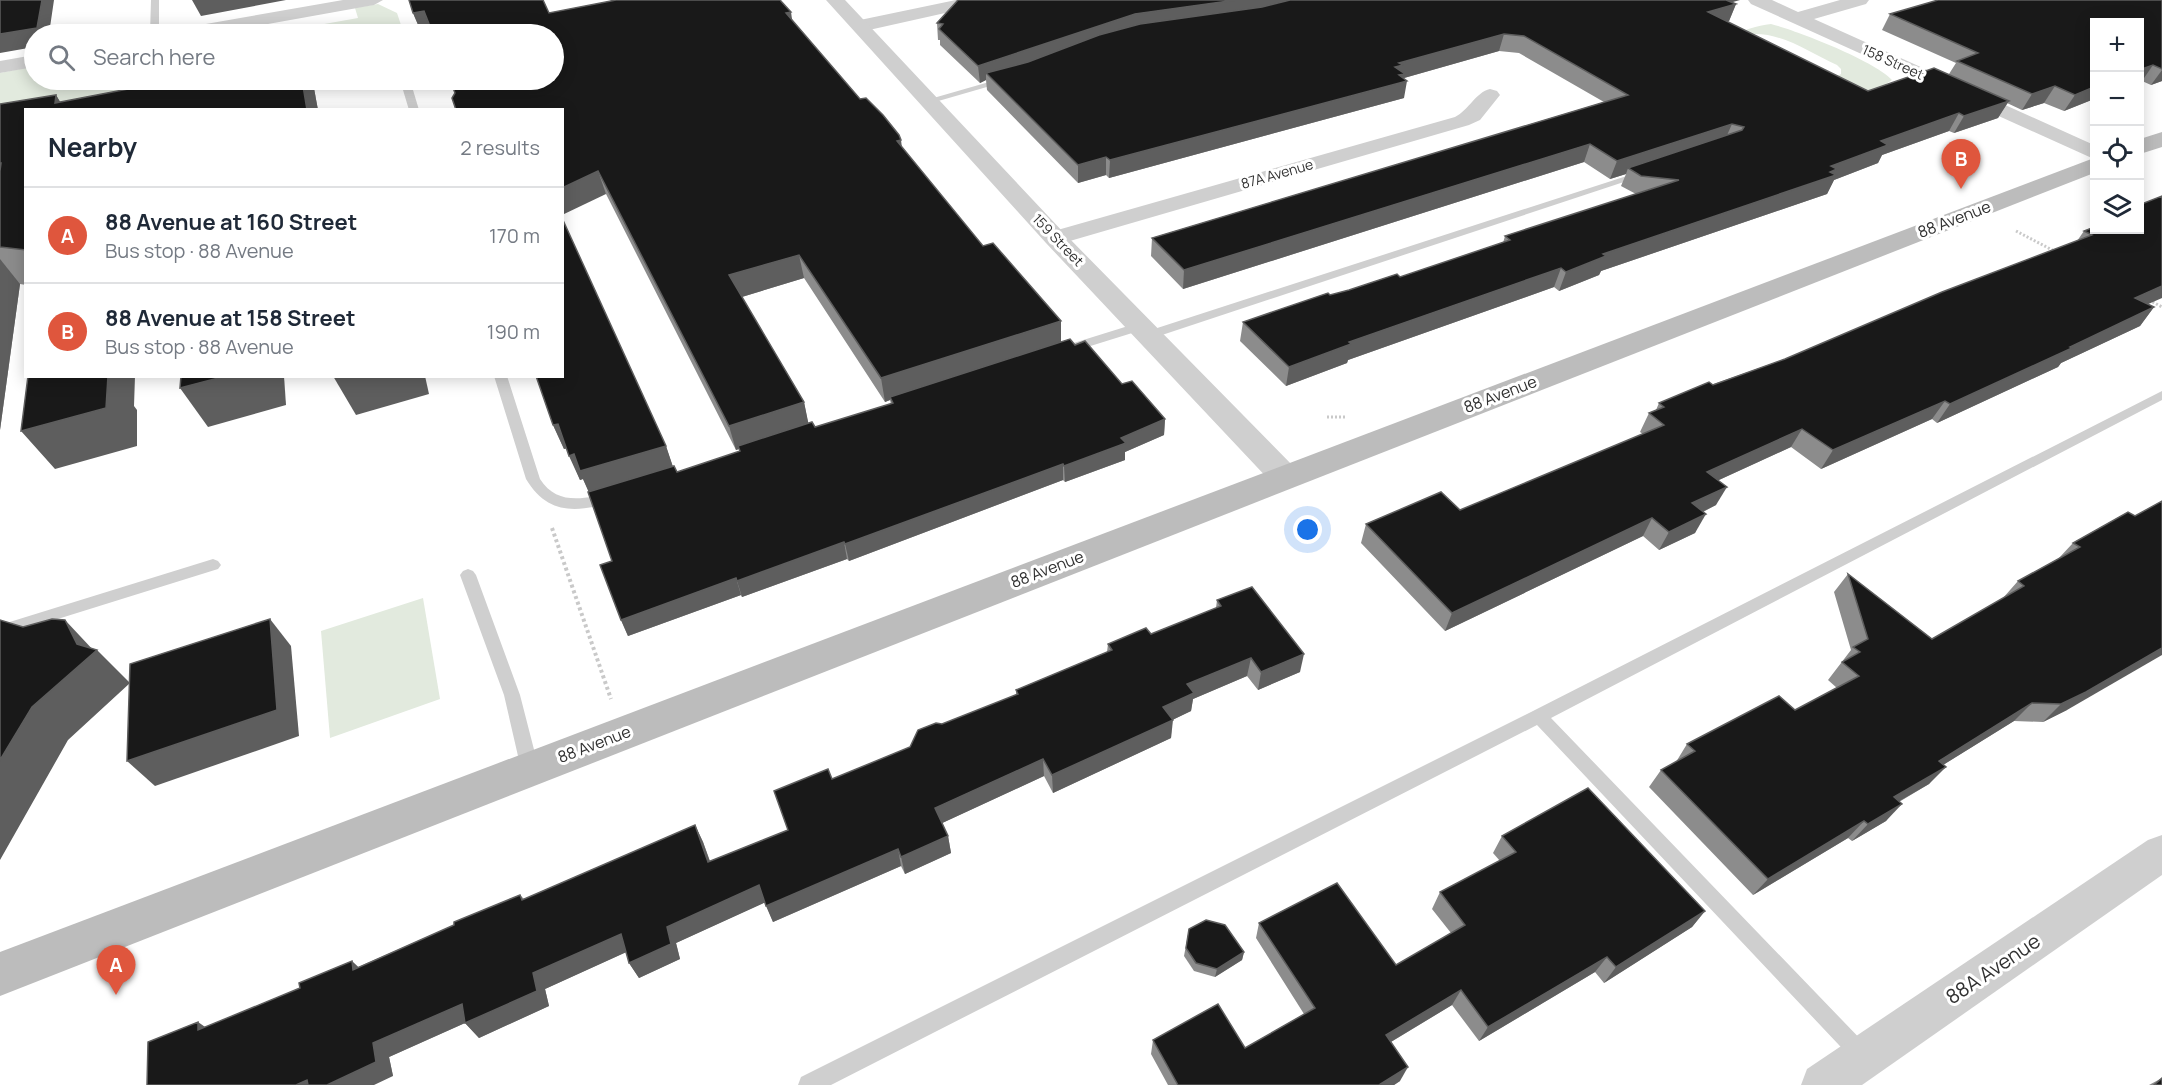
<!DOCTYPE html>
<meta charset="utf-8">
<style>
body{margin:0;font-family:Manrope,sans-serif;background:#f2f2f3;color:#1f2937}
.controls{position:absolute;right:18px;top:18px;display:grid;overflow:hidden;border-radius:0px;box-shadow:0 3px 15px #0003}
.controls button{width:54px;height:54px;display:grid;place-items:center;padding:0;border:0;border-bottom:2px solid #e0e1e3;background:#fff;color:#1f2937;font:30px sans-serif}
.you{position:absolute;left:1308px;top:530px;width:21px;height:21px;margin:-15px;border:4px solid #fff;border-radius:50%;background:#1a73e8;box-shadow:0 0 0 9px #1a73e833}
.badge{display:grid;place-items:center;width:39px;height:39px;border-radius:50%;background:#df563d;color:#fff;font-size:20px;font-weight:700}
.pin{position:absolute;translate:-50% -50px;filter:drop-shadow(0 2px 3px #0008)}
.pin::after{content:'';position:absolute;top:32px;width:21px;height:18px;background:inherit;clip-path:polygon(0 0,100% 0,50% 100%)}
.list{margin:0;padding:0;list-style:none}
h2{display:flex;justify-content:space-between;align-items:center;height:78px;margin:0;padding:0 24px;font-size:26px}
h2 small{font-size:20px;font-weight:400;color:#747a83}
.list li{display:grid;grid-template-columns:39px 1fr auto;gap:18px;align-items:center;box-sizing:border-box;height:96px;padding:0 24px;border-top:2px solid #e0e1e3}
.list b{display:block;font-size:22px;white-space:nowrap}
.list p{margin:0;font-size:20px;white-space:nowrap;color:#747a83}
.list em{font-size:20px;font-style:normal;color:#747a83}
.icon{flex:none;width:33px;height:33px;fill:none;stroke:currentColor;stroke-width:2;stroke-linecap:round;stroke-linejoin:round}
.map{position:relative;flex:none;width:2162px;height:1085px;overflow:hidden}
.search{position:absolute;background:#fff;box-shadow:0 3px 15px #0003;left:24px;top:24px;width:540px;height:66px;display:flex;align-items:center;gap:15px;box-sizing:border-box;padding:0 21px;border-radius:33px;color:#747a83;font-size:22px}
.panel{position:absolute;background:#fff;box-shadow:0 3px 15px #0003;left:24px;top:108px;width:540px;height:270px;border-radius:0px}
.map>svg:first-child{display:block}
.green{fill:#e2eade;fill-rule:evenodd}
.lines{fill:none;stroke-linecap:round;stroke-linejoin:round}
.path-far1{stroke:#c9c9c9;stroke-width:3;stroke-dasharray:2 2;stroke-linecap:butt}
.path{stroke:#c9c9c9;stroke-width:4;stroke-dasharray:3 3;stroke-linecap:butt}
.service{fill:#cfcfcf;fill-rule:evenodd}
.minor{fill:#cfcfcf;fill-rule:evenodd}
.tertiary{fill:#cfcfcf;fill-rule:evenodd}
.secondary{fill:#bcbcbc;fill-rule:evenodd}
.wall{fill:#8c8c8c;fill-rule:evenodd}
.shaded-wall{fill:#5e5e5e}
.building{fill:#191919;stroke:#5e5e5e;stroke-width:1.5}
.labels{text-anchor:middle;stroke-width:6;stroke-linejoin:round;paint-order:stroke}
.far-street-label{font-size:14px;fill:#323232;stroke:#fff}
.street-label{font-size:16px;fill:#323232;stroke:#fff}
.near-street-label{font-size:20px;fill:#323232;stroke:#fff}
</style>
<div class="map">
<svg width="2162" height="1085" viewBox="0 0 2162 1085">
<rect width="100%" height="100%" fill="#fff"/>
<g class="green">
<polygon points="378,4 397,13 404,34 268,34 358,18 355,8"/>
<path d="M1771 24C1798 31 1875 61 1892 80 1873 95 1845 93 1823 101 1803 108 1786 126 1765 127 1743 128 1646 87 1639 68L1661 53 1662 49 1650 39V35C1662 29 1670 37 1677 45 1711 51 1739 27 1771 24ZM1755 34C1785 34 1810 53 1837 65L1841 69V74C1802 94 1770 100 1730 76L1729 71 1743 64C1730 52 1721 62 1708 63L1699 56Z"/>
<polygon points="34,66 34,80 276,80 26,110 0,134 0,73"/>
<polygon points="423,598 440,699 330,738 321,631"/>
</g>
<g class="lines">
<g class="path-far1">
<polyline points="2016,231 2058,253"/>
<polyline points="2149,300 2162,307"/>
<polyline points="1327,417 1345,417"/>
</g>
<polyline class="path" points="552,528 611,699"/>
<g class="service">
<polygon points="151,0 159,0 159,34 150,34"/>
<polygon points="1003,78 1011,80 928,104 923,101"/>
<polygon points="400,80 410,80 419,110 409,110"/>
<polygon points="1636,173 1645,175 1153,338 1145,338 1143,335 1145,332"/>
<polygon points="1141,322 1145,323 1145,329 1068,353 1062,349 1064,346"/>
<path d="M494 376H507L540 479C557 506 585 499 612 492L619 497 617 501C579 512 549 517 526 479Z"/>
<polygon points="2162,391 2162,400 1551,718 1869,1048 1873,1055 1869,1062 1862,1066 1855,1062 1537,725 831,1085 798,1085 801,1077 1533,711"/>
<polygon points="213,559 218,561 221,565 218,569 0,637 0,625"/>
<polygon points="468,569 473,571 476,575 520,695 539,769 536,774 530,777 524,774 521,769 504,695 460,575 463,571"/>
</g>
<g class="minor">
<polygon points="343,0 383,0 374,5 212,34 174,34 183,28"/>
<polygon points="956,0 990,0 981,5 860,32 851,26 860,20"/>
<polygon points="1748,0 1772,0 1798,12 1840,0 1869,0 1866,4 1814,19 2094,145 2094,159 1751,4"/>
<polygon points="34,55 34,67 0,73 0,61"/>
<path d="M1490 89 1497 91 1500 95 1480 120 1469 125 1063 243 1055 245 1047 243 1043 238 1047 233 1455 117C1469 110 1476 92 1490 89Z"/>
<polygon points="2162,835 2162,875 1862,1085 1801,1085 1807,1069 2148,840"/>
</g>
<polygon class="tertiary" points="826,0 845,0 1064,233 1296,469 1301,477 1296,485 1285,488 1274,485 1046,243"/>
<g class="secondary">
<polygon points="2162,132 2162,147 2140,154 2140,139"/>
<polygon points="2094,158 2094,173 0,996 0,952"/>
</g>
</g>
<g class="wall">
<path d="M610 0H780L792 20 902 148 983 246 1061 321V342L1075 345 1165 419 1164 435 1125 452V460L1065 482 1063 480 849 561 847 559 742 597 741 595 628 636 621 620 612 561 589 492 583 479 580 480 567 448 564 449 553 425 666 446 673 467 677 472 739 452V449L736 450 606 194 455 93 432 32 422 34 413 13H549L611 1ZM804 278 885 402 890 400 891 404 815 427 808 423 804 402 742 297Z"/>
<polygon points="2162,0 2162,81 2151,85 2142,81 2094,22 2094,99 2064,111 2044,103 2022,110 2007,103 1998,118 1954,133 1949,131 1882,155 1878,163 1834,180 1827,194 1601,271 1599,275 1559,291 1554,287 1348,360 1347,363 1286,386 1240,341 1243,322 1330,295 1400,277 1503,243 1505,236 1636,194 1621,186 1626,174 1610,179 1584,162 1183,289 1151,256 1152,238 1604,102 1519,53 1499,51 1404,78 1404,98 1109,178 1106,175 1078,183 987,90 986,80 980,83 940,45 940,40 938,40 937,23 1731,2 1736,4 1729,21 1727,22 1868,91 1949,74 1956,63 1882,30 1890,14"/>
<polygon points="175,80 311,80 313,83 318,110 26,110 26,285 20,284 0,430 0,104 56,95 60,102"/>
<polygon points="2094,227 2148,304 2154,307 2140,326 2061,363 2058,367 1937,423 1932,419 1821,469 1791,447 1719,480 1716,505 1703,512 1695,533 1659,550 1643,536 1445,631 1361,543 1366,524 1460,510 1643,434 1640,432 1649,413 1656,410 1659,403 1785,359 2077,241 2084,231"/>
<polygon points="2128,512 2067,710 2043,722 2014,721 1943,765 1929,784 1899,802 1886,821 1852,841 1848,838 1753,895 1649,787 1661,770 1676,762 1687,744 1795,710 1837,688 1828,680 1851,650 1834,592 1848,574 1932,639 2003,598 2018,581 2058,559 2073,543"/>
<polygon points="1217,600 1300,672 1258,690 1247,676 1193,699 1191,711 1172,720 1171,738 1053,793 1044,776 942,823 948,836 951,853 905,874 901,866 773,922 765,902 676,943 680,959 639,978 629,963 626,952 545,989 549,1006 479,1038 465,1023 389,1057 393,1076 206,1027 358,967 454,925 520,895 524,899 695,825 703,842 710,861 788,830 832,779 910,747 942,724 1016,695 1016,690 1107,652 1108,644 1151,634 1216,608"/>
<polygon points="1502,836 1705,911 1692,927 1604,983 1595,972 1479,1041 1452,1005 1391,1042 1400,1081 1394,1085 1168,1085 1151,1054 1153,1040 1245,1048 1304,1014 1256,938 1259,923 1396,965 1451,933 1432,909 1440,892 1500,861 1493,853"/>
<polygon points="1189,929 1244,952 1242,960 1215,977 1194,971 1184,956"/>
<polygon points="2162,1078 2162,1085 2149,1085"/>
</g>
<g class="shaded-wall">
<polygon points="42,0 54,0 49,34 34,34 34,47 0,53 0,34"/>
<polygon points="192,0 286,0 201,16"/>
<polygon points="1236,0 1318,0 992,79 986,73 986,80 980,83 978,66 1135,14"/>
<polygon points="1709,0 1740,0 1705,10"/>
<polygon points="1736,4 1729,21 1702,29 1708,12"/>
<polygon points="424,11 433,32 422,34 413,13"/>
<polygon points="791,12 794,33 786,13"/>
<polygon points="1504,34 1499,51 1404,78 1403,82 1407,81 1404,98 1109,178 1110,160 1395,67 1399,63"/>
<polygon points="2153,65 2142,81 2139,82 2139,70"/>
<polygon points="2162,70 2162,81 2151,85"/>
<polygon points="302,80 311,80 313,83 318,110 307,110"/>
<polygon points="2055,86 2044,103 2022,110 2032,94"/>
<polygon points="2094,87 2094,99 2064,111 2075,95"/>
<polygon points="56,95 65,110 55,103"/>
<polygon points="2009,101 1998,118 1954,133 1964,116"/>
<polygon points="1959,113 1949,131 1882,155 1878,163 1834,180 1827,194 1601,271 1599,275 1559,291 1566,272 1603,254 1831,166 1881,141"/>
<polygon points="1732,124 1724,142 1628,168 1626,174 1610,179 1617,161"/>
<polygon points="901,140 904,163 897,141"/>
<polygon points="1590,144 1584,162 1183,289 1184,270"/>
<polygon points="1106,157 1106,175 1078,183 1078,165"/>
<polygon points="598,171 606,194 562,215 562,188"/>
<polygon points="799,255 804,278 735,299 729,275"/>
<polygon points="0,259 20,284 0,430"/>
<polygon points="1561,268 1554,287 1348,360 1347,363 1286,386 1289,367 1349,342"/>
<polygon points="2162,286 2162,298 2121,316 2135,298"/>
<polygon points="2154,307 2140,326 2061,363 2058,367 1937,423 1950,404"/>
<polygon points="1061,321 1061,345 890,397 890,400 885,402 881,378"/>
<polygon points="107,376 135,376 134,406 137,410 137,446 55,469 21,431"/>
<polygon points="226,376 284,376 286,405 208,427 180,388"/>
<polygon points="333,376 425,376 429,394 356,415"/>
<polygon points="1945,401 1932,419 1821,469 1833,450"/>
<polygon points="804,402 809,426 738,446 739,449 736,450 729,426"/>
<polygon points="1165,419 1164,435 1125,452 1125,460 1065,482 1064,466 1121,438"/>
<polygon points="558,424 568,448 564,449 553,425"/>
<polygon points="1802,429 1791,447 1697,490 1707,472"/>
<polygon points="666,446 674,470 590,495 583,479 580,480 569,456 574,454"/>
<polygon points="1063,464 1063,480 849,561 845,544"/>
<polygon points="1727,487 1716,505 1682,522 1692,503"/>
<polygon points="1706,514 1695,533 1659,550 1669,532"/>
<polygon points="1652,518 1643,536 1445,631 1452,613"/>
<polygon points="844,542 847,559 742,597 737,581"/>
<polygon points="736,578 741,595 628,636 621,620"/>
<polygon points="270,619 291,646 299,736 155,786 127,761"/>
<polygon points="65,620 95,652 97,650 130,683 68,740 0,860 0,760 32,707 77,644"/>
<polygon points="2162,648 2162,655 2067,710 2043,722 2061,704"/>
<polygon points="1304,654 1300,672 1258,690 1261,672"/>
<polygon points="1251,658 1247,676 1193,699 1191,711 1162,725 1163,707 1187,684"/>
<polygon points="2032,703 2014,721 1922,778 1939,761"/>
<polygon points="1173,720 1171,738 1053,793 1052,775"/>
<polygon points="1043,759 1044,776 938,825 935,808"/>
<polygon points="1946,767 1929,784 1877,814 1894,797"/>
<polygon points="1902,804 1886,821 1852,841 1868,824"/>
<polygon points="1864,821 1848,838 1753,895 1768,879"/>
<polygon points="695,825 703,842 716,879 708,862"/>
<polygon points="948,836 951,853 905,874 901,857"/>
<polygon points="898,849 901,866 773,922 766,906"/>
<polygon points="759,885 766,902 676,943 680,959 639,978 629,963 667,927"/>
<polygon points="1705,911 1692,927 1604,983 1616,967"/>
<polygon points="621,934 631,950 545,989 549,1006 479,1038 465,1023 389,1057 393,1076 374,1085 327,1085 373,1043"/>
<polygon points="1244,952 1242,960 1215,977 1217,969"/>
<polygon points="1607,957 1595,972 1479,1041 1488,1027"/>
<polygon points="352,961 368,976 353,970"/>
<polygon points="1461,990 1452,1005 1379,1049 1386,1035"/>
<polygon points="198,1022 218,1036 198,1030"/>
<polygon points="1408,1067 1400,1081 1394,1085 1379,1085"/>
<polygon points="307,1080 314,1085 296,1085"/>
</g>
<g class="building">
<polygon points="0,0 42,0 37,28 0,34"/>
<polygon points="409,0 543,0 549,13 616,0 780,0 791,12 786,13 860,99 866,98 883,115 899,135 901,140 897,141 983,246 993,243 1061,321 881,378 799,255 729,275 804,402 729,426 598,171 562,188 562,110 456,110 452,98 455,93 450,80 554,80 554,34 433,34 424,11 413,13"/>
<polygon points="958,0 1236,0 1135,14 978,66 939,29 943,24 937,23"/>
<polygon points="1290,0 1726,0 1736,4 1708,12 1868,91 1934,68 2009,101 1964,116 1959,113 1881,141 1888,145 1831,166 1837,169 1830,172 1836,175 1603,254 1606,256 1566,272 1561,268 1349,342 1351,344 1289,367 1243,322 1328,293 1330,295 1349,290 1397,274 1400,277 1510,240 1505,236 1679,180 1641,176 1628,168 1742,130 1744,127 1732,124 1617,161 1590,144 1184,270 1152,238 1628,95 1524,36 1504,34 1399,63 1403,65 1395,67 1405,74 1399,75 1407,81 1110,160 1106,157 1078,165 986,73 1028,62 1099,35 1140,24 1262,7"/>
<polygon points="1938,0 2162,0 2162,69 2153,65 2139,70 2139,22 2094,22 2094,87 2075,95 2055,86 2032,94 1957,61 1978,53 1890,14"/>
<polygon points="175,80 302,80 307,110 26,110 26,250 0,247 0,171 1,163 0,163 0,104 56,95 55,103"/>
<polygon points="2162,196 2162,286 2135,298 2154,307 2070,347 2072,348 1950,404 1945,401 1833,450 1802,429 1707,472 1727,487 1692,503 1706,514 1669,532 1652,518 1452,613 1366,524 1441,492 1460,510 1664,425 1649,413 1664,407 1659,403 1709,382 1713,385 1785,359 1942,292 2092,235 2084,231 2094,227 2094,230 2139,230 2139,205"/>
<polygon points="562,218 666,446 580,471 574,454 569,456 558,424 553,425 536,376 562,376"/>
<polygon points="1070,339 1075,345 1085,341 1122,384 1132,381 1165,419 1121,438 1126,443 1064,466 1063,464 845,544 844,542 737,581 736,578 621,620 600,565 612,561 588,492 674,466 677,472 740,451 738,446 812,422 815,427 893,403 890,397"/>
<polygon points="28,376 108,376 106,408 21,431"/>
<polygon points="181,376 226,376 180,388"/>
<polygon points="2162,501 2162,648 2086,692 2061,704 2032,703 1939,761 1946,767 1894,797 1902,804 1868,824 1864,821 1768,879 1661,770 1695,751 1687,744 1779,696 1795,710 1859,676 1842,662 1860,652 1853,647 1868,639 1848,574 1932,639 2024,586 2018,581 2080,547 2073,543 2128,512 2135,516"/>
<polygon points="1252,587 1304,654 1261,672 1251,658 1187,684 1194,693 1163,707 1173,720 1052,775 1043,759 935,808 948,836 901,857 898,849 766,906 759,885 667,927 671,944 629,963 621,934 533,973 537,991 465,1023 462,1004 373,1043 376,1062 327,1085 308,1085 307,1080 296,1085 147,1085 148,1042 198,1022 198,1030 300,988 299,983 352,961 353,970 454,925 454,922 520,895 522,900 695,825 708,862 788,830 774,791 828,769 832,779 910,747 918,730 936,723 942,724 1018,694 1016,690 1112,650 1108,644 1146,628 1151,634 1221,606 1217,600"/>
<polygon points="52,619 65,620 77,644 97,650 32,707 0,760 0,620 23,627"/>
<polygon points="270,619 277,710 127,761 130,664"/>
<polygon points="1588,788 1705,911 1616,967 1607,957 1488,1027 1461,990 1386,1035 1408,1067 1379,1085 1178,1085 1153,1040 1218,1004 1245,1048 1315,1008 1259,923 1337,883 1396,965 1465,925 1440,892 1516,852 1502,836"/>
<polygon points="1206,920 1225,925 1244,952 1217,969 1196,963 1186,948 1189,929"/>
<polygon points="2162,1078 2162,1085 2154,1085"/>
</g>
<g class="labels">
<g class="far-street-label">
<text transform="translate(1893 62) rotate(24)" y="5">158 Street</text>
<text transform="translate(1277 174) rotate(-16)" y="5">87A Avenue</text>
<text transform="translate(1058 240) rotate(46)" y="5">159 Street</text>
</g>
<g class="street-label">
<text transform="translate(1954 219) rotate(-21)" y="6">88 Avenue</text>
<text transform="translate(1500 394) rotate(-21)" y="6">88 Avenue</text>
<text transform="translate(1047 569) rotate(-21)" y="6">88 Avenue</text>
<text transform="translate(594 744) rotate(-21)" y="6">88 Avenue</text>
</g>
<g class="near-street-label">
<text transform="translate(1993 969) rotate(-34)" y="7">88A Avenue</text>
</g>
</g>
</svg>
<div class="controls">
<button>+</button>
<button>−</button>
<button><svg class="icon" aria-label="locate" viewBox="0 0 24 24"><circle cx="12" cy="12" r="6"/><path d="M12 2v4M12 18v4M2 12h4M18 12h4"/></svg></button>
<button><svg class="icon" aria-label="layers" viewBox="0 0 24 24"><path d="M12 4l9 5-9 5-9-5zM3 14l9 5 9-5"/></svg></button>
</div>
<div class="you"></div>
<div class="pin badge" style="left:116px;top:995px">A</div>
<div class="pin badge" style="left:1961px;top:189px">B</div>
<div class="search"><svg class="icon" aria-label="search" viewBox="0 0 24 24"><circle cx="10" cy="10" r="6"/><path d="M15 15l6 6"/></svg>Search here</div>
<section class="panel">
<h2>Nearby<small>2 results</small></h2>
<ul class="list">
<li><span class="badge">A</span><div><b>88 Avenue at 160 Street</b><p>Bus stop · 88 Avenue</p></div><em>170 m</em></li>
<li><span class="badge">B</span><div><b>88 Avenue at 158 Street</b><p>Bus stop · 88 Avenue</p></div><em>190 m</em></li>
</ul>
</section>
</div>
